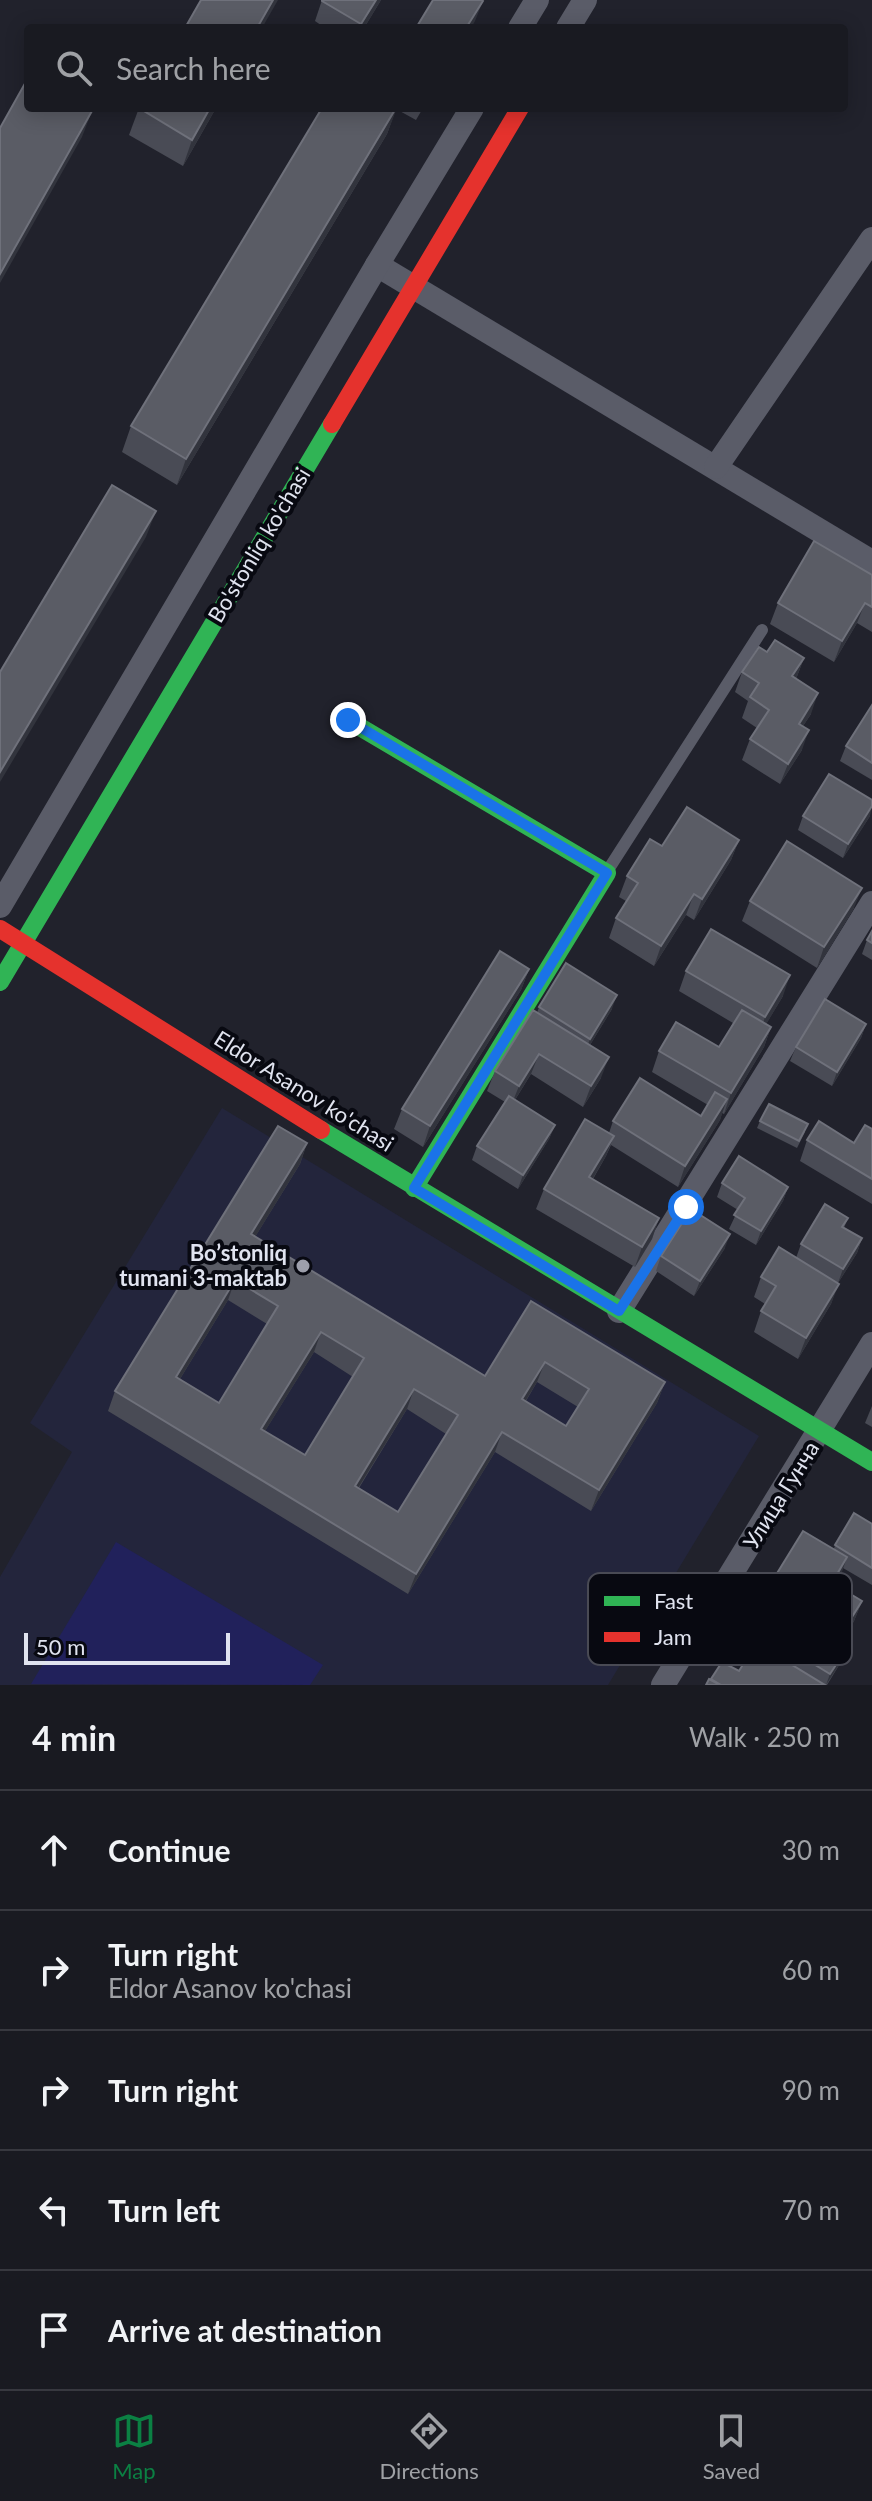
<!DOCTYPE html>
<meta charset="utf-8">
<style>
body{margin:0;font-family:Lato,sans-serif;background:#22232a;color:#f1f3f6}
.scale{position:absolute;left:24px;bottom:20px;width:206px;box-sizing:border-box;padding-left:8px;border:4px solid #e0e3ef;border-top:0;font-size:22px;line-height:28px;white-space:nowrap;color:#e0e3ef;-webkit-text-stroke:6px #080911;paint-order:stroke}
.stop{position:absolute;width:24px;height:24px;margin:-18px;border:6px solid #1a73e8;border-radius:50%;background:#fff}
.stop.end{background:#1a73e8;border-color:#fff;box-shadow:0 2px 8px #0008}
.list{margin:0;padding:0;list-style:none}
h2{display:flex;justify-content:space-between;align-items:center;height:104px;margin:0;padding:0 32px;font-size:34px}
h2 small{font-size:26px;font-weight:400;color:#9fa1a5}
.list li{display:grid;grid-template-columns:52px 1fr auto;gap:24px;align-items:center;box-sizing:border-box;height:120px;padding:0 32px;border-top:2px solid #37383f}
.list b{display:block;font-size:30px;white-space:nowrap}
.list p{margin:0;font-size:26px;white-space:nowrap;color:#9fa1a5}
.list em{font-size:26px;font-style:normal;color:#9fa1a5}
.icon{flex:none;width:44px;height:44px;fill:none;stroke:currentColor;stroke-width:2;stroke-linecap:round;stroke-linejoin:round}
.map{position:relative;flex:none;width:872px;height:1685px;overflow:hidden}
.search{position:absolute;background:#191a21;box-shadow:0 4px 20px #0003;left:24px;right:24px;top:24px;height:88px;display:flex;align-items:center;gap:20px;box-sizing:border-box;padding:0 28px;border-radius:8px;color:#9fa1a5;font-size:30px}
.sheet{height:704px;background:#191a21}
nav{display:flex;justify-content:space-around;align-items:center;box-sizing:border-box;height:112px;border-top:2px solid #37383f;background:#191a21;font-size:22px;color:#9fa1a5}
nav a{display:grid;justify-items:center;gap:4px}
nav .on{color:#0b8043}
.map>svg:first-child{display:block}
.built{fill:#23253c}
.garden{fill:#21215b}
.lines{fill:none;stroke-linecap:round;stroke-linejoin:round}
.lane{stroke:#5a5c68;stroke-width:12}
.street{stroke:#5a5c68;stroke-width:24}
.fast{stroke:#30b455;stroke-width:18}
.jam{stroke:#e5322d;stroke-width:18}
.wall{fill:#494b55;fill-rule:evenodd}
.shaded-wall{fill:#32343d}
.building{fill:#5a5c65;stroke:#6f717b;stroke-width:2;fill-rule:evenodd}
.route{stroke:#1a73e8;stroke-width:10}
.poi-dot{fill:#9d9fab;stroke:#080911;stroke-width:3}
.labels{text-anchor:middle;stroke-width:8;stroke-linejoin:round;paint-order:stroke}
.street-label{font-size:22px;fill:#e0e3ef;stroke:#080911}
.poi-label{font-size:22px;font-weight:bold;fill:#e0e3ef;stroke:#080911;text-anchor:end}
.key{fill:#080911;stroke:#494a54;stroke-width:2}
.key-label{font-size:22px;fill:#e0e3ef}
</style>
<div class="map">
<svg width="872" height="1685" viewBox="0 0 872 1685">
<rect width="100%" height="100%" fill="#21222c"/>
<polygon class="built" points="222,1108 759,1436 608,1685 0,1685 0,1577 72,1452 30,1423"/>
<polygon class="garden" points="116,1542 323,1665 310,1685 31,1684"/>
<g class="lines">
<polyline class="lane" points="608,870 762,630"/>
<g class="street">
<polyline points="520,28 537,0"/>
<polyline points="568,28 585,0"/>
<polyline points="377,265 872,562"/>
<polyline points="716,467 872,239"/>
<polyline points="0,906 377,265 472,108"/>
<polyline points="619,1311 872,903"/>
<polyline points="663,1685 872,1344"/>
</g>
<g class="fast">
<polyline points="348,720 607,873 414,1188"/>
<polyline points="0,982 332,424"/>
<polyline points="321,1130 872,1462"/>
</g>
<g class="jam">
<polyline points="332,424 520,108"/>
<polyline points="0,929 321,1130"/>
</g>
</g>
<g class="wall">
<polygon points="322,0 381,0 364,28 325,28 315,21"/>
<polygon points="139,108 216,108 183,166 129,135"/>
<polygon points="322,108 423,108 416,120 396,109 387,134 177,485 122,452 131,426"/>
<polygon points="872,575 872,632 857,623 834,662 770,624 778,603"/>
<polygon points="767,652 804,658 796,679 811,714 803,726 802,750 780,784 742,760 750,739 757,728 742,718 748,701 735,692 742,672"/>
<polygon points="872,705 872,780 840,761 846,746"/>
<polygon points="803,816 870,816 843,858 798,830"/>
<polygon points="739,840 731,860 694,920 686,915 654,966 609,938 616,918 626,901 619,897 627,876 662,846"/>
<polygon points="750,901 854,908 817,968 742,921"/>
<polygon points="872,931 872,960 862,954 867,940"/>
<polygon points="529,969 521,990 423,1147 394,1129 402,1109"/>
<polygon points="686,971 783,996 766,1024 771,1027 764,1047 724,1114 722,1113 720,1120 678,1187 611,1145 606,1156 593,1179 659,1218 652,1239 635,1267 536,1209 544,1189 609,1133 613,1121 701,1116 708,1105 652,1072 659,1051 719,1047 733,1023 679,991"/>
<polygon points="539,1007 612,1009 590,1045 601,1078 583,1107 531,1074 515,1100 555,1125 549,1139 518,1189 472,1160 477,1146 505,1102 487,1091 495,1071 537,1013"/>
<polygon points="866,1024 861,1038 832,1086 790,1061 796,1047"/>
<polygon points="760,1121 805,1132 797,1148 757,1128"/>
<polygon points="872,1129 872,1204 800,1161 807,1140 854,1143"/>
<path d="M307 1143 300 1164 255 1237 485 1376 531 1301 665 1382 657 1403 591 1511 495 1452 408 1594 108 1411 115 1391ZM228 1300 267 1324 219 1403 180 1379ZM314 1352 353 1377 305 1455 265 1431ZM537 1382 578 1407 566 1426 526 1401ZM407 1409 446 1434 398 1512 359 1488Z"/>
<polygon points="722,1183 788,1187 783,1201 756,1245 729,1229 738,1210 717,1197"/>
<polygon points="848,1218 844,1228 862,1238 857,1253 838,1283 831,1304 798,1359 754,1332 761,1311 765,1304 754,1297 761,1277 796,1258 801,1244"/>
<polygon points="725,1248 694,1296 656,1271 661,1256"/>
<polygon points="872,1406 872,1427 865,1423"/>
<polygon points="872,1524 872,1585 843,1568 835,1585 862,1601 854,1621 841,1644 847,1648 841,1662 827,1685 706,1685 711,1680 780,1658 784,1646 794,1629 761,1609 768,1588 834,1549 835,1545"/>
</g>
<g class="shaded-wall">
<polygon points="273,0 278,0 262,28 257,28"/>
<polygon points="376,0 381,0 364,28 360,28"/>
<polygon points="483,1 475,21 471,28 466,28"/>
<polygon points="210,108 216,108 183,166 192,140"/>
<polygon points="397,108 387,134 177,485 186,459"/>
<polygon points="92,111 82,137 0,283 0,274"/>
<polygon points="156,511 146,537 0,782 0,772"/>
<polygon points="865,603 857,623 834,662 842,641"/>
<polygon points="804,658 796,679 792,676"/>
<polygon points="818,693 811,714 791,744 799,724"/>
<polygon points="809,730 802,750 780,784 788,764"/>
<polygon points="872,806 870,816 843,858 848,844"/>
<polygon points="739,840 731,860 694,920 702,899"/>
<polygon points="862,888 854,908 817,968 824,947"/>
<polygon points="694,894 686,915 654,966 661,946"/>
<polygon points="529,969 521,990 423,1147 430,1126"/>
<polygon points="790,975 783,996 758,1038 765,1017"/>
<polygon points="617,995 612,1009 585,1053 590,1039"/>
<polygon points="866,1024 861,1038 832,1086 837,1072"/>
<polygon points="771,1027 764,1047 724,1114 731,1093"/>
<polygon points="539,1054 531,1074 511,1106 519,1086"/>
<polygon points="609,1057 601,1078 583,1107 591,1086"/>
<polygon points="727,1099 720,1120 678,1187 685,1166"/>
<polygon points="555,1125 549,1139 518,1189 523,1175"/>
<polygon points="614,1136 606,1156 582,1197 589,1177"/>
<polygon points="307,1143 300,1164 244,1255 251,1234"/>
<polygon points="788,1187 783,1201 756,1245 761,1231"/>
<polygon points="659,1218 652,1239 635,1267 642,1247"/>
<polygon points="730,1234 725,1248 694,1296 700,1281"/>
<polygon points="862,1238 857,1253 838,1283 843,1269"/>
<polygon points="235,1280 228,1300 169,1397 176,1377"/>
<polygon points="839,1284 831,1304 798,1359 806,1338"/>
<polygon points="321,1332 314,1352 254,1449 261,1429"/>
<polygon points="545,1362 537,1382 514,1420 522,1399"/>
<polygon points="665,1382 657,1403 591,1511 599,1490"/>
<polygon points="414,1389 407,1409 347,1506 355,1486"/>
<polygon points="502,1432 495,1452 408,1594 416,1574"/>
<polygon points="847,1557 840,1578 824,1603 832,1583"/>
<polygon points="862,1601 854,1621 835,1653 842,1633"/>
<polygon points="847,1648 841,1662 826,1685 830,1674"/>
</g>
<g class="building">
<polygon points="201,0 273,0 257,28 185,28"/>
<polygon points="322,0 376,0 361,24 322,1"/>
<polygon points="433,0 482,0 483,1 466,28 416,28"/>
<polygon points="28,78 28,108 86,108 92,111 0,274 0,128"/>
<polygon points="139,108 210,108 192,140"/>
<polygon points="322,108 396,108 186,459 131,426"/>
<polygon points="112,485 156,511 0,772 0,672"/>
<polygon points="814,541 872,575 872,607 865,603 842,641 778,603"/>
<polygon points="775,640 804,658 792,676 818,693 799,724 809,730 788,764 750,739 769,710 750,697 759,683 742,672 759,647 767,652"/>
<polygon points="872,705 872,763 846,746"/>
<polygon points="829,774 872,800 872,806 848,844 803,816"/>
<polygon points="687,807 739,840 702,899 694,894 661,946 616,918 638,883 627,876 650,839 662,846"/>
<polygon points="787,841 862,888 824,947 750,901"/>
<polygon points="711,929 790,975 765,1017 686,971"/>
<polygon points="872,931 872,943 867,940"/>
<polygon points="500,951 529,969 430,1126 402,1109"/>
<polygon points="566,963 617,995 590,1039 539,1007"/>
<polygon points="825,999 866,1024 837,1072 796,1047"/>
<polygon points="533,1010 609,1057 591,1086 539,1054 519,1086 495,1071"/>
<polygon points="742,1010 771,1027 731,1093 659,1051 676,1022 719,1047"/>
<polygon points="640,1078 701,1116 715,1092 727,1099 685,1166 613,1121"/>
<polygon points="509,1096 555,1125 523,1175 477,1146"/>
<polygon points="769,1104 808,1124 799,1141 760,1121"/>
<polygon points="585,1119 614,1136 589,1177 659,1218 642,1247 544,1189"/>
<polygon points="819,1121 854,1143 865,1125 872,1129 872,1179 807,1140"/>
<path d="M278 1126 307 1143 251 1234 485 1376 531 1301 665 1382 599 1490 502 1432 416 1574 115 1391ZM235 1280 278 1306 219 1403 176 1377ZM321 1332 364 1358 305 1455 261 1429ZM545 1362 589 1389 566 1426 522 1399ZM414 1389 458 1415 398 1512 355 1486Z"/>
<polygon points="739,1156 788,1187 761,1231 734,1215 745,1198 722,1183"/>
<polygon points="825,1204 848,1218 842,1227 862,1238 843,1269 801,1244"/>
<polygon points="691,1209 730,1234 700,1281 661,1256"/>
<polygon points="779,1247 839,1284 806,1338 761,1311 776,1286 761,1277"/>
<polygon points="854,1513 872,1524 872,1568 835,1545"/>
<polygon points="803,1531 847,1557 832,1583 862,1601 842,1633 768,1588"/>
<polygon points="800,1620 847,1648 830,1674 784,1646"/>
<polygon points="756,1643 825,1685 721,1685 711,1679 722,1662 739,1671"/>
<polygon points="709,1679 720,1685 706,1685"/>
</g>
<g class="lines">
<polyline class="route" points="348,720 607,873 414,1188 619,1311 686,1207"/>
</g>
<circle class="poi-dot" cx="303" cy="1266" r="8"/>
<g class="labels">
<g class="street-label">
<text transform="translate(259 545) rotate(-59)" y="8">Bo'stonliq ko'chasi</text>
<text transform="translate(304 1091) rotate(32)" y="8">Eldor Asanov ko'chasi</text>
<text transform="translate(781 1495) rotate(-58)" y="8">Улица Гунча</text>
</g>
<g class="poi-label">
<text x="287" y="1261">Bo’stonliq<tspan x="287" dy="25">tumani 3-maktab</tspan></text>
</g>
</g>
<rect x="588" y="1573" width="264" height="92" rx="12" class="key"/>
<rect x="604" y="1596" width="36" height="10" fill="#30b455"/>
<rect x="604" y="1632" width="36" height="10" fill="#e5322d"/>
<g class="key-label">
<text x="654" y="1609">Fast</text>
<text x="654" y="1645">Jam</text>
</g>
</svg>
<div class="scale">50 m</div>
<div class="stop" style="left:686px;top:1207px"></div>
<div class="stop end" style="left:348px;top:720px"></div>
<div class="search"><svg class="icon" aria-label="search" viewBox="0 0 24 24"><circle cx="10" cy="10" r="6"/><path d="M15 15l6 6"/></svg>Search here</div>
</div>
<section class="sheet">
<h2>4 min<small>Walk · 250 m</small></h2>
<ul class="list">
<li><svg class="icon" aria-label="ahead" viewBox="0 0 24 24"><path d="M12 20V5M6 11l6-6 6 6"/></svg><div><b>Continue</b></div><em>30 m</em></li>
<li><svg class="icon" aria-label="right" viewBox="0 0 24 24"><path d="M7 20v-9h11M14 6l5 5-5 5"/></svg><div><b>Turn right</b><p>Eldor Asanov ko'chasi</p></div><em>60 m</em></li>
<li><svg class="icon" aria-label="right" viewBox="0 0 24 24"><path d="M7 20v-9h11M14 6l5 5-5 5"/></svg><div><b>Turn right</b></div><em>90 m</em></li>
<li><svg class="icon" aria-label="left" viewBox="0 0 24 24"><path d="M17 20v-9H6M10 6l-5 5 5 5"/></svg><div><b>Turn left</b></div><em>70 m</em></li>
<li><svg class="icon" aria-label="arrive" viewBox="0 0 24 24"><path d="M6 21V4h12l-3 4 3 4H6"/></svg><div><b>Arrive at destination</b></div></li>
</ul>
</section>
<nav>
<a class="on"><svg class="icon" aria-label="map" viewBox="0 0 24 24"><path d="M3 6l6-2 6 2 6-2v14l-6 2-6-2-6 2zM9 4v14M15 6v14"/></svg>Map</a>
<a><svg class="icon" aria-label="directions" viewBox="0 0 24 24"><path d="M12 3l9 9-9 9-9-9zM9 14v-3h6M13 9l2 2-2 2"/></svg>Directions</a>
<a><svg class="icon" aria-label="saved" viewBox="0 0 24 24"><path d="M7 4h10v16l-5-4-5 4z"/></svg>Saved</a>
</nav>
